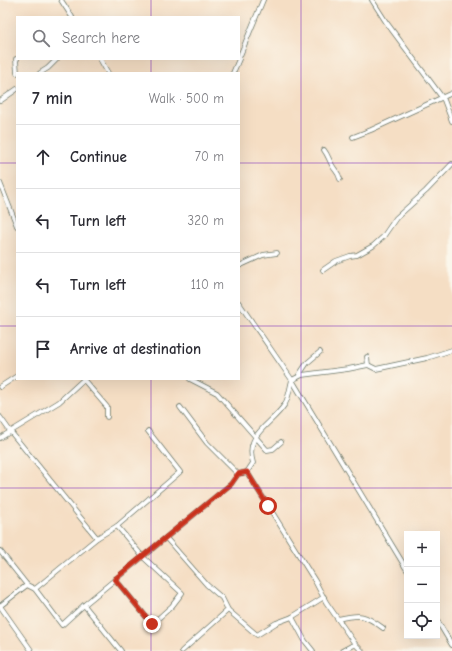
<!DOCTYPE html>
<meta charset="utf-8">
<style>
body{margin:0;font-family:"Comic Neue",sans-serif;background:#f7f7f7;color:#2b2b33}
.controls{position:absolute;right:12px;bottom:12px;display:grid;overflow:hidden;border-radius:0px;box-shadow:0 4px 16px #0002}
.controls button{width:36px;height:36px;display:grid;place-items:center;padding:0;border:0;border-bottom:1px solid #e1e1e2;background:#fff;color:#2b2b33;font:20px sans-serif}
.stop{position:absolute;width:12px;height:12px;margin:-9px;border:3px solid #c8321e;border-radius:50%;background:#fff}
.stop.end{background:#c8321e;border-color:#fff;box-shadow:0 1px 4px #0008}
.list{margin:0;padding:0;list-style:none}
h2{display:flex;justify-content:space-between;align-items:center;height:52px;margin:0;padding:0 16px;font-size:17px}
h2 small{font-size:13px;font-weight:400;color:#7c7c81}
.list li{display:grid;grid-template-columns:26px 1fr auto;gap:12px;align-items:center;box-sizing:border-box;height:64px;padding:0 16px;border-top:1px solid #e1e1e2}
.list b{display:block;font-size:15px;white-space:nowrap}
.list em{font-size:13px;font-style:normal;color:#7c7c81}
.icon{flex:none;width:22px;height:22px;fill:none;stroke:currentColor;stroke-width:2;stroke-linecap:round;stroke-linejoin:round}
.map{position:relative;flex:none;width:452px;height:651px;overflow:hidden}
.search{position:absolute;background:#fff;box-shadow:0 4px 16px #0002;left:16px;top:16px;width:224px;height:44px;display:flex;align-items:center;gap:10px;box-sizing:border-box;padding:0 14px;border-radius:0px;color:#7c7c81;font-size:15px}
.panel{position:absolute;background:#fff;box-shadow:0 4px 16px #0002;left:16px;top:72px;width:224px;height:308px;border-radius:0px}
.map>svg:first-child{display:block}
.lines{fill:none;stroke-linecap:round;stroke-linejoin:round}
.minor-casing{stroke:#6a7566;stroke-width:5.5}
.minor{stroke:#fff;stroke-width:4}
.route{stroke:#c8321e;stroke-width:5}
.grid{fill:none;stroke:#7b2cbf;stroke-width:1;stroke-opacity:0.55}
</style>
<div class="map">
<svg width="452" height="651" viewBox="0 0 452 651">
<rect width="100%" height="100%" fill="#fbf7ec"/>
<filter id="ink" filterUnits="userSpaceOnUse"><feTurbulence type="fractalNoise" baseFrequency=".025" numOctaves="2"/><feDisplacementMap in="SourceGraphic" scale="8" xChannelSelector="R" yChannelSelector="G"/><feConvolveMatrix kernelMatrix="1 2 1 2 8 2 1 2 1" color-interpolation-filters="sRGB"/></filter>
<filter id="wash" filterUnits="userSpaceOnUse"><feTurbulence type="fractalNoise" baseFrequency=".012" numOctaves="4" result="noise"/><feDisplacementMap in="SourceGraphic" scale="16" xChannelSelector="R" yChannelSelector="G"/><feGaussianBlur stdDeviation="0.9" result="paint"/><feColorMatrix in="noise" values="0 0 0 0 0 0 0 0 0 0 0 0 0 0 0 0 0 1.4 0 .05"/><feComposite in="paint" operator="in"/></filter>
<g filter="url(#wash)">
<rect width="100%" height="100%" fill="#f5dec4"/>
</g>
<g filter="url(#ink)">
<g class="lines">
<defs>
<g id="minor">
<polyline points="61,0 72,17"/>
<polyline points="372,0 386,22 444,100 452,121"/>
<polyline points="239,58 263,0"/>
<polyline points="17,59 16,59 17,73"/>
<polyline points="100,59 108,73"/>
<polyline points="40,73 48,68 57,59"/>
<polyline points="233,73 239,59"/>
<polyline points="0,101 17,89"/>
<polyline points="353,137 371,130 452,93"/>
<path d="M324 150C328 155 329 160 332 165 335 171 338 171 340 179"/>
<polyline points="0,183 17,226"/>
<polyline points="239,266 263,255 277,253"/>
<polyline points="323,270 336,261 350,256 357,255 373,246 383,237 396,218 426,191 452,164"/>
<polyline points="239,303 292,380 407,570"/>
<polyline points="367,357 368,365 376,369 427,358 452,350"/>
<polyline points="299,375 307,363 320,352"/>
<polyline points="83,379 107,407 107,417"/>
<polyline points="190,379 217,393 267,450 273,449 281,442"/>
<polyline points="0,387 17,376"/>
<polyline points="180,407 207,443 238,474"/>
<polyline points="0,417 10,431 97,538 117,526 143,557 182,593 172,606 152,624 115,579"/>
<polyline points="0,438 59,402 84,379"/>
<polyline points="247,472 315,581 326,602 355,644 362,651"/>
<polyline points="117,526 180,472 148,431"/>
<polyline points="166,538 207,585 222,598 228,610 257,635 276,623 292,617 324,597"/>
<path d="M0 551 27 585 35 589 62 625 84 605 231 484 238 474 247 472 253 463C244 433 272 425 285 404 289 397 290 387 292 380L302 375 348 369 368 365"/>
<polyline points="35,589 97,538"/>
<polyline points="84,605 121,651"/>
<polyline points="0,606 31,650"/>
<polyline points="0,606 27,585"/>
<polyline points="292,617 305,641 313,651"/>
<path d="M338 619C361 614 364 614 383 628"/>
<polyline points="437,620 452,645"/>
<polyline points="182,651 228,610"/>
<polyline points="342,651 355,644"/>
</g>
</defs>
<use href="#minor" class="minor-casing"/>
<use href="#minor" class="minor"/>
</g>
</g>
<g class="lines" filter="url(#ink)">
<polyline class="route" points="152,624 115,579 231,484 238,474 247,472 268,506"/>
</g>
<path class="grid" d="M151 0V17M301 0V651M151 59V73M0 163H17M239 163H452M0 326H17M239 326H452M151 379V651M0 488H452"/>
</svg>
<div class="controls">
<button>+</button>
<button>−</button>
<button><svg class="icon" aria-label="locate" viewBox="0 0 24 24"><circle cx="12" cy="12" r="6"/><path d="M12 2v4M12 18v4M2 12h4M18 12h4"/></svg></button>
</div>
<div class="stop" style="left:268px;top:506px"></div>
<div class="stop end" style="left:152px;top:624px"></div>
<div class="search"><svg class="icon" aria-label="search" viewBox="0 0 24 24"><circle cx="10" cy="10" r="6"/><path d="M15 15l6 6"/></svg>Search here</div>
<section class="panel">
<h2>7 min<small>Walk · 500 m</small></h2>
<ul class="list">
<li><svg class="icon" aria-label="ahead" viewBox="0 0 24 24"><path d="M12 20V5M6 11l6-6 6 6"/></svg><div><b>Continue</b></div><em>70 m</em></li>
<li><svg class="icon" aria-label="left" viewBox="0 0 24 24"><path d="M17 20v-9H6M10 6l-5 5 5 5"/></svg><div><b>Turn left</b></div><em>320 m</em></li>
<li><svg class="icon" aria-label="left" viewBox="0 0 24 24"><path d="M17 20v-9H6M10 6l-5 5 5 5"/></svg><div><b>Turn left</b></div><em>110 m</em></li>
<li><svg class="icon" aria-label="arrive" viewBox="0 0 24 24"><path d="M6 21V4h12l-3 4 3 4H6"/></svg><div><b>Arrive at destination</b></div></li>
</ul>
</section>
</div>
